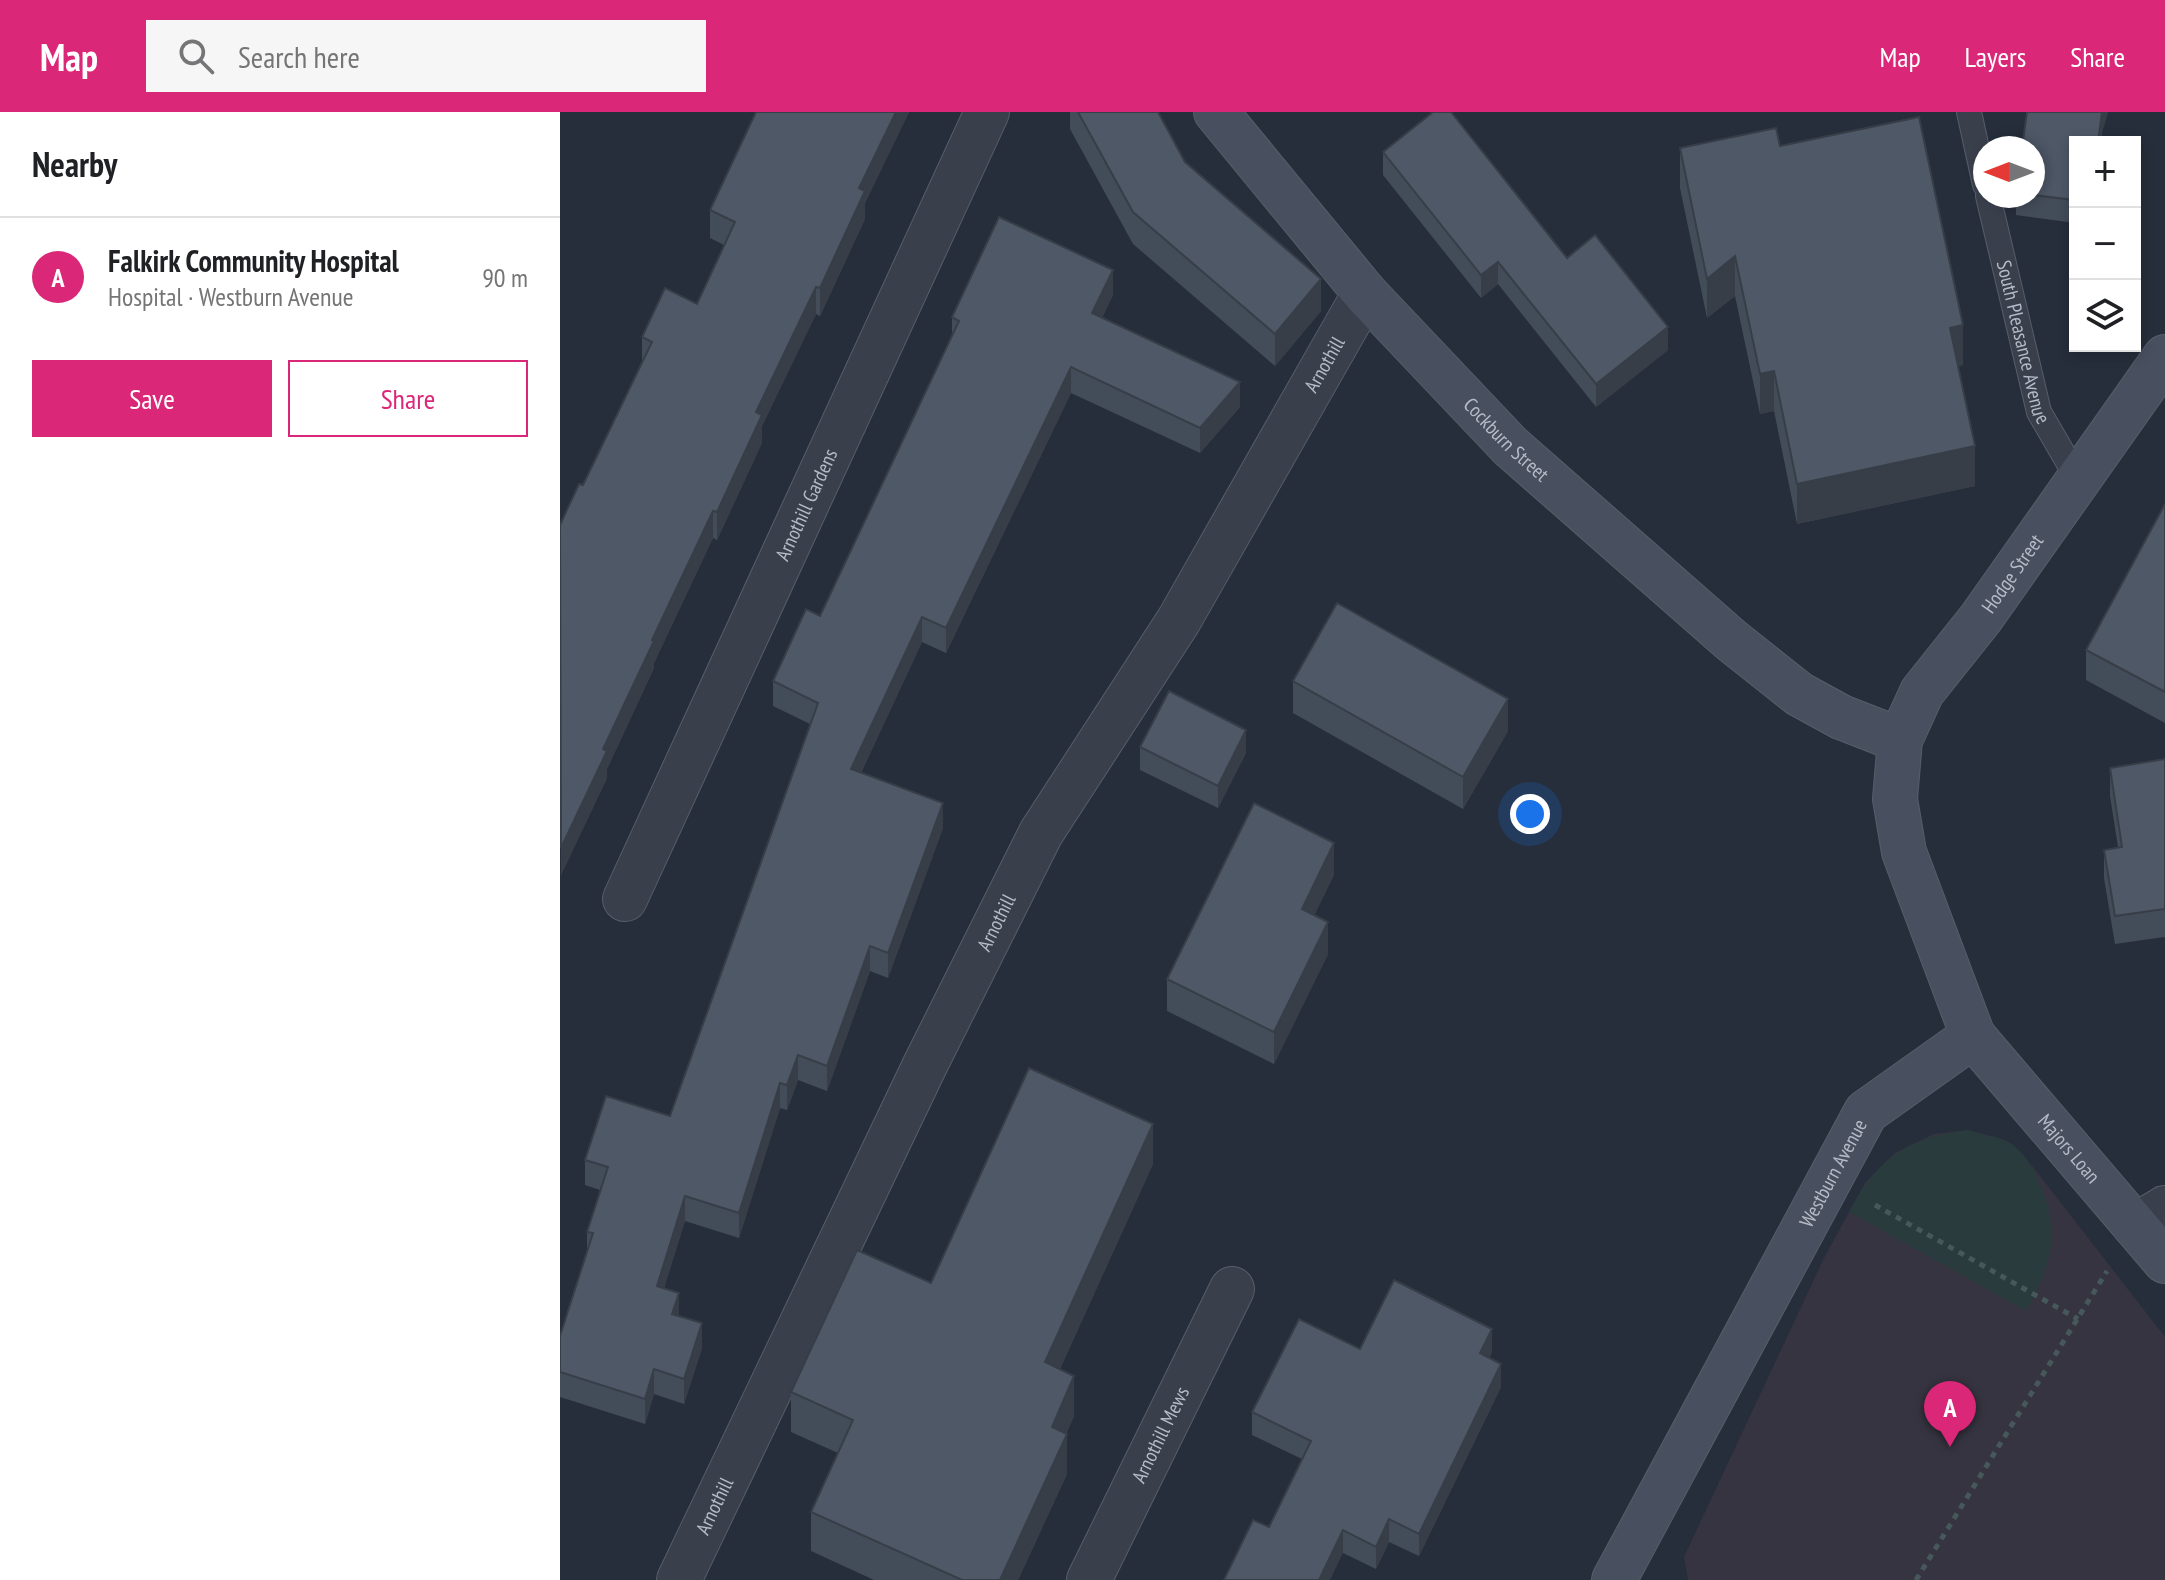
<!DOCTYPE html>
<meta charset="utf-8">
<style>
body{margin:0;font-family:"PT Sans Narrow",sans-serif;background:#f6f6f6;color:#202124}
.controls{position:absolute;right:24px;top:24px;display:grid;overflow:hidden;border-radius:0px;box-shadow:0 4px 12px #0003}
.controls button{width:72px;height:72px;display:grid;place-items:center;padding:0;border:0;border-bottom:2px solid #e0e0e0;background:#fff;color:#202124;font:40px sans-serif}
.compass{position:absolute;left:1413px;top:24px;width:72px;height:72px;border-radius:50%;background:#fff;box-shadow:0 4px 12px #0003;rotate:270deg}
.you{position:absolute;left:970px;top:702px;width:28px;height:28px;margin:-20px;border:6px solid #fff;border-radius:50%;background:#1a73e8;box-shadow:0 0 0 12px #1a73e833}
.badge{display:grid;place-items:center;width:52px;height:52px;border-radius:50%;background:#db2777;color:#fff;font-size:26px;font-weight:700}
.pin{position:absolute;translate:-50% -66px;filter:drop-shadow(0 2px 4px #0008)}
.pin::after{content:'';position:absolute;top:42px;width:28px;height:24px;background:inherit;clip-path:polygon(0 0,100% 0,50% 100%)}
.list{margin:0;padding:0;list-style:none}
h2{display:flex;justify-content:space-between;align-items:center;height:104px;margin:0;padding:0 32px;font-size:34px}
h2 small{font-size:26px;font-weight:400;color:#757577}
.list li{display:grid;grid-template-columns:52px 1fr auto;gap:24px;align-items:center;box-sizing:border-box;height:120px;padding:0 32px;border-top:2px solid #e0e0e0}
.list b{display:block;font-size:30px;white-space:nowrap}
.list p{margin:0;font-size:26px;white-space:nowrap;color:#757577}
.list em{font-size:26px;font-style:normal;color:#757577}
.actions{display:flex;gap:16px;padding:24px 32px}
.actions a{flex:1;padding:18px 0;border:2px solid #db2777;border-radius:0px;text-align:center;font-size:28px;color:#db2777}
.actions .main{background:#db2777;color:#fff}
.icon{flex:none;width:44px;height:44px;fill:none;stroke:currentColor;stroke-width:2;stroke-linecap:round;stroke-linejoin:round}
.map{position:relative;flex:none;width:1605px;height:1468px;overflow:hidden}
header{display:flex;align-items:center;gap:48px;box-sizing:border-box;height:112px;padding:0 40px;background:#db2777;color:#fff}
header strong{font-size:38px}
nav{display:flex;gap:44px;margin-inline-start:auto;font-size:28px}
.search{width:560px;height:72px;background:#f6f6f6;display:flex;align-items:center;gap:20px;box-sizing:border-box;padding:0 28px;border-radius:0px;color:#757577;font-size:30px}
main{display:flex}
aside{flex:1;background:#fff}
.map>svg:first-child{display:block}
.medical{fill:#363440}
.green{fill:#293b3d}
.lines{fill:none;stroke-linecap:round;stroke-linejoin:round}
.lane-casing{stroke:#575e6a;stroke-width:26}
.street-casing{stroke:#575e6a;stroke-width:46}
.secondary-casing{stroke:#575e6a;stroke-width:46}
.path{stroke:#47585b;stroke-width:5;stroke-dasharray:6 6;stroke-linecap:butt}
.lane{stroke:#39404c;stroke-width:24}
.street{stroke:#39404c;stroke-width:44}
.secondary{stroke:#484f5e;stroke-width:44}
.wall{fill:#434c59}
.shaded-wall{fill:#373e48}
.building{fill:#4e5867;stroke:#373e48;stroke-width:2}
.labels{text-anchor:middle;stroke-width:6;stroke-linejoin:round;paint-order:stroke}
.street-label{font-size:20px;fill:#b5bbc7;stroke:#1e2531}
</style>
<header>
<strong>Map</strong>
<div class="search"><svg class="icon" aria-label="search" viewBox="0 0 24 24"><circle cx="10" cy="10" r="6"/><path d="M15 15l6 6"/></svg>Search here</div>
<nav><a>Map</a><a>Layers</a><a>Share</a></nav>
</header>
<main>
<aside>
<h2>Nearby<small></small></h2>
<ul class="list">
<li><span class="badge">A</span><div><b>Falkirk Community Hospital</b><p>Hospital · Westburn Avenue</p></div><em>90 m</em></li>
</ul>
<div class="actions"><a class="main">Save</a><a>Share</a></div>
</aside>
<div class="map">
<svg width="1605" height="1468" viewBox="0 0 1605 1468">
<rect width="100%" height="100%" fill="#262e3b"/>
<polygon class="medical" points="1408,1018 1450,1031 1473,1055 1605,1225 1605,1468 1128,1468 1124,1445 1264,1146 1305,1071 1335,1041 1374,1022"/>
<path class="green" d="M1408 1018C1420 1022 1438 1024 1450 1031 1463 1039 1474 1056 1479 1070 1501 1120 1492 1153 1466 1199L1289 1100C1319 1045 1346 1026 1408 1018Z"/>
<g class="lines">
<defs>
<g id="lane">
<polyline points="1409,0 1425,73"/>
<path id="s1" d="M1428 84 1479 300 1519 369"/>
</g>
<g id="street">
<path id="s2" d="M65 787 427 0"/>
<polyline points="1575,1114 1605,1096"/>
<path id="s3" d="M119 1468 365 953 481 721 619 508 805 181"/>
<path id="s4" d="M529 1468 672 1177"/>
</g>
<g id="secondary">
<path id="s5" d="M656 0 805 181 950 334 1171 528 1239 582 1281 605 1340 628"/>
<path id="s6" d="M1413 924 1605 1149"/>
<path id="s7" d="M1054 1468 1306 1000 1413 924 1344 740 1335 687 1340 628 1362 580 1421 506 1605 245"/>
</g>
</defs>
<use href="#lane" class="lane-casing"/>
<use href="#street" class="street-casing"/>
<use href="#secondary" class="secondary-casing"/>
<g class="path">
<polyline points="1315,1093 1518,1207"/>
<polyline points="1356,1468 1547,1159"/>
</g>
<use href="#lane" class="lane"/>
<use href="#street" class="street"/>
<use href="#secondary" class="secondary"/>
</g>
<g class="wall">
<polygon points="196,0 349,0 305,91 305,107 260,204 256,202 202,314 202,331 157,428 153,426 94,551 94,556 47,657 47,666 1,763 0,413 23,373 82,251 82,225 137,192 164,133 150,126 150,98"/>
<polygon points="510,0 598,0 625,50 761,199 715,254 573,132 510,17"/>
<polygon points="1467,0 1548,0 1542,20 1541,30 1515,30 1515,111 1456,103 1456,84 1473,84 1473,36"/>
<polygon points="1220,34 1403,253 1398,254 1415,374 1237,412 1214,299 1200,302 1175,184 1147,206 1120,76 1120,36"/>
<polygon points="823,40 1007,146 1108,238 1036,295 938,172 921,186 823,63"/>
<polygon points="553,183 542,206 680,295 640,341 511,281 386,541 362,530 301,661 383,716 328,866 310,859 267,979 238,968 227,998 220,996 179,1126 125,1109 104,1176 119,1204 142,1236 124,1292 94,1282 85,1312 0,1285 0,1224 27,1138 27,1120 40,1078 25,1073 25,1048 110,1004 250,612 213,594 213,569 260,504 392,225 392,205"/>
<polygon points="1605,392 1605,611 1526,568 1526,538"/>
<polygon points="733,569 948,619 903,697 733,601"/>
<polygon points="580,635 686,641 658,696 580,658"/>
<polygon points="1605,647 1605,826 1604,825 1555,832 1544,766 1544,738 1558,735 1550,684 1550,656"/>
<polygon points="774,763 754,803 768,842 714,952 607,899 607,867"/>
<polygon points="593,1052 500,1257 514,1304 506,1322 507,1362 458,1468 314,1468 251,1439 251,1400 278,1341 231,1320 231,1280 371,1171"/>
<polygon points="800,1237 932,1240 929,1246 941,1275 859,1444 829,1430 816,1457 783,1441 709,1415 742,1347 692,1323 692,1300"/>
</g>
<g class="shaded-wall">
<polygon points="336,0 349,0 305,91 305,107 260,204 260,176 299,76"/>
<polygon points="1542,0 1548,0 1542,20 1541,30 1538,30"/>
<polygon points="1175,144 1175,184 1147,206 1147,167"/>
<polygon points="938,150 938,172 921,186 921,163"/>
<polygon points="553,158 553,183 532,226 532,201"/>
<polygon points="761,167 761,199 715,254 715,222"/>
<polygon points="256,175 256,202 202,314 202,331 157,428 157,400 196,300"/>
<polygon points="1403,213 1403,253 1390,256 1390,216"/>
<polygon points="1108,215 1108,238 1036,295 1036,272"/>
<polygon points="511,255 511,281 386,541 386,516"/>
<polygon points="1214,259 1214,299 1200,302 1200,262"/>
<polygon points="680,270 680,295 640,341 640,316"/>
<polygon points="1415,334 1415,374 1237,412 1237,372"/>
<polygon points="153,399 153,426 94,551 94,556 47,657 47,666 1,763 1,736 43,637 92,528"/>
<polygon points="362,505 362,530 291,682 291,657"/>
<polygon points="948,587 948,619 903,697 903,665"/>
<polygon points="686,618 686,641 658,696 658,674"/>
<polygon points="383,691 383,716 328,866 328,841"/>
<polygon points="774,731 774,763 742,829 742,797"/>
<polygon points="768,810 768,842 714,952 714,920"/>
<polygon points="310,834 310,859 267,979 267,954"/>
<polygon points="238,943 238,968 227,998 227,973"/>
<polygon points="220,971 220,996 179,1126 179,1101"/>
<polygon points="593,1012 593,1052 485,1290 485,1250"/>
<polygon points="125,1084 125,1109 97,1199 97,1174"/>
<polygon points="119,1181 119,1206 112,1202"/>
<polygon points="142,1211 142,1236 124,1292 124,1267"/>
<polygon points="932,1217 932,1240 920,1264 920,1241"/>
<polygon points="941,1252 941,1275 859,1444 859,1422"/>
<polygon points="94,1257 94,1282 85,1312 85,1287"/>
<polygon points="514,1264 514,1304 503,1330 507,1322 507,1362 458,1468 440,1468 492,1315"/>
<polygon points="829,1407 829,1430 816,1457 816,1435"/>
<polygon points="783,1418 783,1441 770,1468 759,1468"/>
</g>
<g class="building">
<polygon points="196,0 336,0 299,76 305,79 260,176 256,175 196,300 202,303 157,400 153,399 92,528 94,529 43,637 47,639 1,736 0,413 19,372 23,373 92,230 82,225 105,176 137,192 175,110 150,98"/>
<polygon points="518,0 598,0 625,50 761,167 715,222 573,100"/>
<polygon points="873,0 891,0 1007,146 1035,123 1108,215 1036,272 938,150 921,163 823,40"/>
<polygon points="1467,0 1542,0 1538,30 1515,30 1515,88 1473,83 1473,36 1462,36"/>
<polygon points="1359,5 1403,213 1390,216 1415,334 1237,372 1214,259 1200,262 1175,144 1147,167 1120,36 1216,16 1220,34"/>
<polygon points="439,105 553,158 532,201 680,270 640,316 511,255 386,516 362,505 291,657 383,691 328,841 310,834 267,954 238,943 227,973 220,971 179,1101 125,1084 97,1174 119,1181 112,1202 142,1211 124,1267 94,1257 85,1287 0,1260 0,1224 33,1121 27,1120 48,1055 25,1048 46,984 110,1004 258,591 213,569 246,497 260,504 399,209 392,205"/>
<polygon points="1605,392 1605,580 1526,538"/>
<polygon points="777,491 948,587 903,665 733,569"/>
<polygon points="609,579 686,618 658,674 580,635"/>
<polygon points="1605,647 1605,798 1604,797 1555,804 1544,738 1562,735 1550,656"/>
<polygon points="694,691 774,731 742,797 768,810 714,920 607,867"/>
<polygon points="469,956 593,1012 485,1250 514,1264 492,1315 507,1322 440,1468 402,1468 251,1400 293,1308 231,1280 297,1138 371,1171"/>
<polygon points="834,1168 932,1217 920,1241 941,1252 859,1422 829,1407 816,1435 783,1418 759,1468 664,1468 693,1408 709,1415 751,1329 692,1300 739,1207 800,1237"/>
</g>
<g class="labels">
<g class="street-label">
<text dy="7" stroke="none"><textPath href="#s1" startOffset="150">South Pleasance Avenue</textPath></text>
<text dy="7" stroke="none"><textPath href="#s3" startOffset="1378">Arnothill</textPath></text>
<text dy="7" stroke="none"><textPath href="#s5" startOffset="438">Cockburn Street</textPath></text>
<text dy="7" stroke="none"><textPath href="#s2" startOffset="434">Arnothill Gardens</textPath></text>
<text dy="7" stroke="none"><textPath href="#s7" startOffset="1174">Hodge Street</textPath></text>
<text dy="7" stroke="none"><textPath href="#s3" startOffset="730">Arnothill</textPath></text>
<text dy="7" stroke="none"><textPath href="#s6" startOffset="148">Majors Loan</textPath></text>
<text dy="7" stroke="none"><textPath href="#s7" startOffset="462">Westburn Avenue</textPath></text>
<text dy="7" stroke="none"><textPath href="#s4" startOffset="162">Arnothill Mews</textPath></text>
<text dy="7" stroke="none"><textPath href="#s3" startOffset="82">Arnothill</textPath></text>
</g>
</g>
</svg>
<div class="controls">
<button>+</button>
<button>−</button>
<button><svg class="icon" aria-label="layers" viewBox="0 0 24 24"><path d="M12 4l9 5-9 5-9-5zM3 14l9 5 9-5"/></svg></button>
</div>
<svg class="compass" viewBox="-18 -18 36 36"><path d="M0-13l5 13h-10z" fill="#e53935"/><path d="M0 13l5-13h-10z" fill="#757577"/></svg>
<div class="you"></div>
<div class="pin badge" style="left:1390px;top:1335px">A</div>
</div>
</main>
